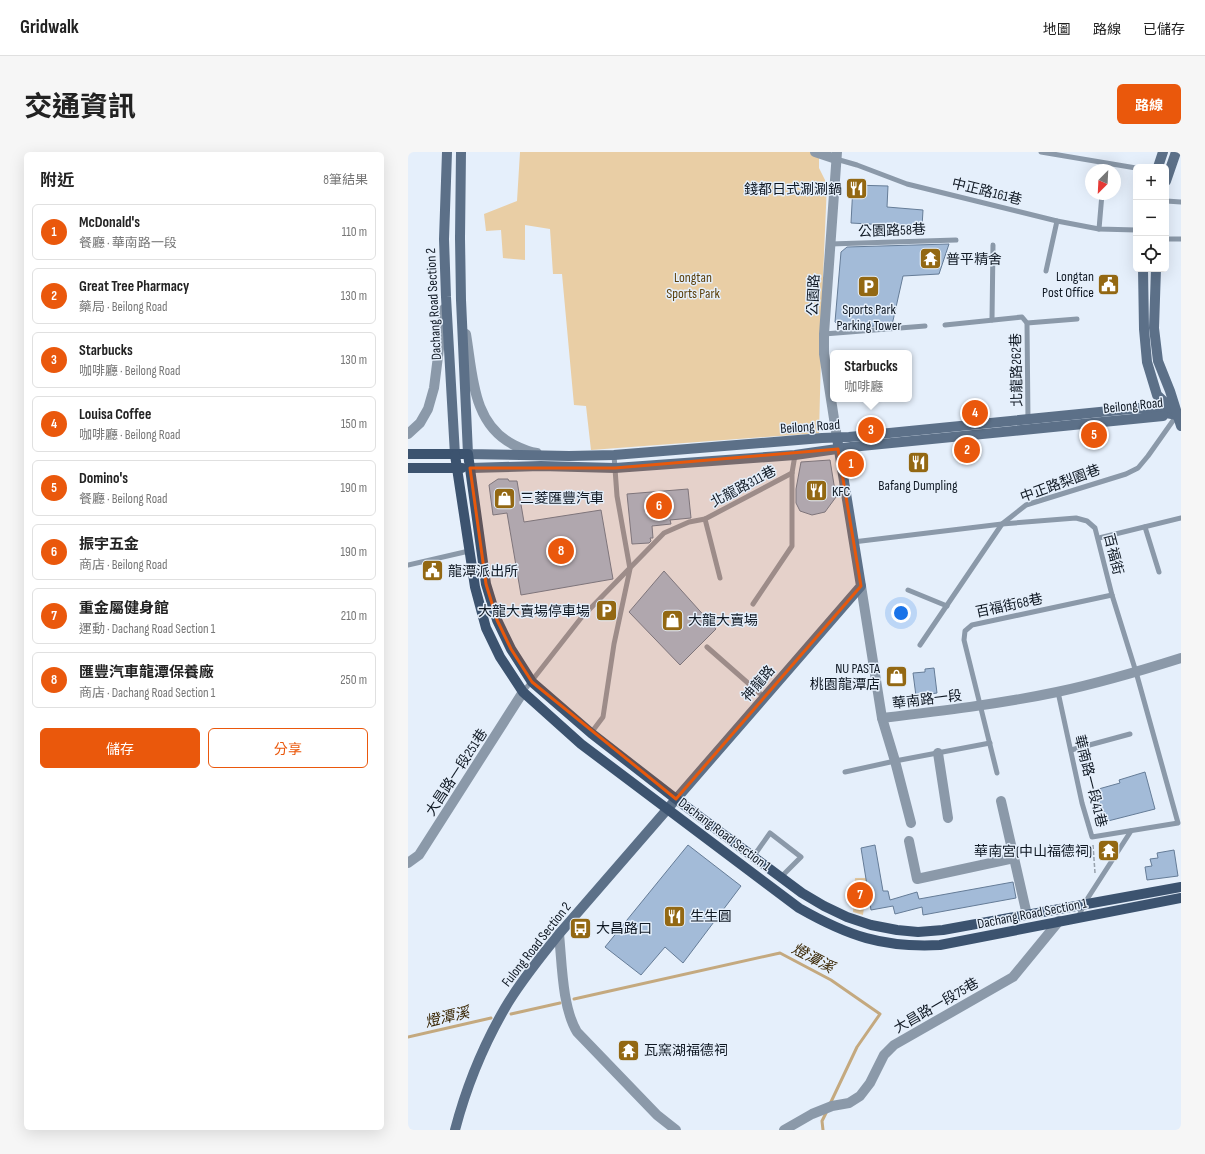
<!DOCTYPE html>
<html lang="zh-TW">
<meta charset="utf-8">
<style>
body{margin:0;font-family:"Sofia Sans Condensed","Noto Sans TC",sans-serif;background:#f6f6f6;color:#222}
.controls{position:absolute;right:12px;top:12px;display:grid;overflow:hidden;border-radius:6px;box-shadow:0 4px 16px #0002}
.controls button{width:36px;height:36px;display:grid;place-items:center;padding:0;border:0;border-bottom:1px solid #e0e0e0;background:#fff;color:#222;font:20px sans-serif}
.compass{position:absolute;left:677px;top:12px;width:36px;height:36px;border-radius:50%;background:#fff;box-shadow:0 4px 16px #0002;rotate:204deg}
.you{position:absolute;left:493px;top:461px;width:14px;height:14px;margin:-10px;border:3px solid #fff;border-radius:50%;background:#1a73e8;box-shadow:0 0 0 6px #1a73e833}
.badge{display:grid;place-items:center;width:26px;height:26px;border-radius:50%;background:#ea580c;color:#fff;font-size:13px;font-weight:700}
.pin{position:absolute;translate:-50% -50%;border:2px solid #fff;box-shadow:0 1px 4px #0006}
.popup{position:absolute;left:422px;top:198px;width:82px;height:52px;box-sizing:border-box;display:grid;place-content:center;border-radius:6px;background:#fff;filter:drop-shadow(0 1px 3px #0005);font-size:13px;white-space:nowrap;color:#767676}
.popup b{font-size:15px;color:#222}
.popup::after{content:'';position:absolute;left:50%;top:100%;margin-left:-8px;border:8px solid transparent;border-top-color:#fff}
.list{margin:0;padding:0;list-style:none}
h2{display:flex;justify-content:space-between;align-items:center;height:52px;margin:0;padding:0 16px;font-size:17px}
h2 small{font-size:13px;font-weight:400;color:#767676}
.list li{display:grid;grid-template-columns:26px 1fr auto;gap:12px;align-items:center;box-sizing:border-box;height:56px;margin:0 8px 8px;padding:0 8px;border:1px solid #e0e0e0;border-radius:6px}
.list b{display:block;font-size:15px;white-space:nowrap}
.list p{margin:0;font-size:13px;white-space:nowrap;color:#767676}
.list em{font-size:13px;font-style:normal;color:#767676}
.actions{display:flex;gap:8px;padding:12px 16px}
.actions a{flex:1;padding:9px 0;border:1px solid #ea580c;border-radius:6px;text-align:center;font-size:14px;color:#ea580c}
.actions .main{background:#ea580c;color:#fff}
.icon{flex:none;width:22px;height:22px;fill:none;stroke:currentColor;stroke-width:2;stroke-linecap:round;stroke-linejoin:round}
.map{position:relative;flex:none;width:773px;height:978px;overflow:hidden;border-radius:6px}
header{display:flex;align-items:center;gap:24px;box-sizing:border-box;height:56px;padding:0 20px;background:#fff;border-bottom:1px solid #e0e0e0}
header strong{font-size:19px}
nav{display:flex;gap:22px;margin-inline-start:auto;font-size:14px}
.intro{display:flex;align-items:center;justify-content:space-between;box-sizing:border-box;height:96px;padding:0 24px}
h1{margin:0;font-size:28px}
.button{padding:10px 18px;border-radius:6px;background:#ea580c;color:#fff;font-size:14px;font-weight:700}
main{display:flex;gap:24px;padding:0 24px}
aside{flex:1;background:#fff;border-radius:6px;box-shadow:0 4px 16px #0002}
.map>svg:first-child{display:block}
.green{fill:#e9cea5}
.lines{fill:none;stroke-linecap:round;stroke-linejoin:round}
.stream{stroke:#c4a97f;stroke-width:3}
.building{fill:#a3bbd8;stroke:#657c97}
.path{stroke:#98a2ad;stroke-width:1.5;stroke-dasharray:4 2;stroke-linecap:butt}
.service{stroke:#8b99a9;stroke-width:5}
.minor{stroke:#8b99a9;stroke-width:10}
.secondary{stroke:#5c7088;stroke-width:10}
.primary{stroke:#3c536f;stroke-width:10}
.marked{fill:#e8590c;fill-opacity:0.2;stroke:#e8590c;stroke-width:3;stroke-linejoin:round}
.labels{text-anchor:middle;stroke-width:3;stroke-linejoin:round;paint-order:stroke}
.poi-label{font-size:14px;fill:#0f1823;stroke:#e5effb;text-anchor:start}
.street-label{font-size:14px;fill:#0f1823;stroke:#e5effb}
.park-label{font-size:14px;fill:#5b3f0a;stroke:#e5effb}
.water-label{font-size:15px;font-style:italic;fill:#392603;stroke:#e5effb}
</style>
<header>
<strong>Gridwalk</strong>
<nav><a>地圖</a><a>路線</a><a>已儲存</a></nav>
</header>
<div class="intro"><h1>交通資訊</h1><a class="button">路線</a></div>
<main>
<aside>
<h2>附近<small>8筆結果</small></h2>
<ul class="list">
<li><span class="badge">1</span><div><b>McDonald's</b><p>餐廳 · 華南路一段</p></div><em>110 m</em></li>
<li><span class="badge">2</span><div><b>Great Tree Pharmacy</b><p>藥局 · Beilong Road</p></div><em>130 m</em></li>
<li><span class="badge">3</span><div><b>Starbucks</b><p>咖啡廳 · Beilong Road</p></div><em>130 m</em></li>
<li><span class="badge">4</span><div><b>Louisa Coffee</b><p>咖啡廳 · Beilong Road</p></div><em>150 m</em></li>
<li><span class="badge">5</span><div><b>Domino's</b><p>餐廳 · Beilong Road</p></div><em>190 m</em></li>
<li><span class="badge">6</span><div><b>振宇五金</b><p>商店 · Beilong Road</p></div><em>190 m</em></li>
<li><span class="badge">7</span><div><b>重金屬健身館</b><p>運動 · Dachang Road Section 1</p></div><em>210 m</em></li>
<li><span class="badge">8</span><div><b>匯豐汽車龍潭保養廠</b><p>商店 · Dachang Road Section 1</p></div><em>250 m</em></li>
</ul>
<div class="actions"><a class="main">儲存</a><a>分享</a></div>
</aside>
<div class="map">
<svg width="773" height="978" viewBox="0 0 773 978">
<rect width="100%" height="100%" fill="#e5effb"/>
<g class="green">
<polygon points="112,0 416,0 411,6 411,16 419,32 415,125 411,281 183,298 178,254 166,253 154,122 145,122 142,77 117,73 117,108 95,106 93,78 78,79 76,62 109,49"/>
<polygon points="447,726 460,726 455,763 445,760"/>
</g>
<g class="lines">
<g class="stream">
<polyline points="166,847 372,801 423,828 472,862 449,895 422,952"/>
<polyline points="103,862 152,851"/>
<polyline points="0,885 83,866"/>
<polyline points="415,978 414,969 419,959"/>
</g>
</g>
<g class="building">
<polygon points="445,33 480,34 479,55 515,58 514,75 478,72 478,73 443,71"/>
<polygon points="541,92 531,122 495,124 484,173 434,176 427,170 433,100 439,95"/>
<polygon points="422,308 428,345 417,360 404,363 392,359 388,351 388,337 393,310"/>
<polygon points="90,327 100,327 101,329 109,329 116,370 193,358 205,427 113,443 99,361 85,363 81,333"/>
<polygon points="280,337 283,366 262,368 263,372 244,374 245,386 242,386 243,389 241,391 224,392 219,342"/>
<polygon points="256,419 308,477 272,513 221,460"/>
<polygon points="526,516 529,541 508,544 505,521 517,520 517,517"/>
<polygon points="737,620 747,657 696,670 687,638 712,631 711,628"/>
<polygon points="280,693 333,734 275,811 257,795 233,823 197,795"/>
<polygon points="467,693 475,739 480,739 482,748 509,740 511,747 605,730 608,746 515,763 514,755 487,762 485,754 463,758 453,696"/>
<polygon points="766,698 770,724 739,728 737,715 744,714 742,707 750,706 749,701"/>
<polygon points="219,891 226,895 221,904 214,900"/>
</g>
<g class="lines">
<polyline class="path" points="685,693 687,721"/>
<g class="service">
<polyline points="633,0 728,16"/>
<polyline points="428,7 449,13 499,32 649,69 691,77 728,78"/>
<polyline points="758,49 773,50"/>
<polyline points="691,77 694,42"/>
<polyline points="758,87 773,87"/>
<polyline points="422,92 548,88"/>
<polyline points="638,119 649,69"/>
<polyline points="584,168 585,93"/>
<polyline points="619,171 669,167"/>
<polyline points="537,173 614,165 619,171 620,269"/>
<polyline points="416,182 517,174"/>
<polyline points="297,367 312,426"/>
<polyline points="737,375 751,420"/>
<polyline points="691,386 773,366"/>
<polyline points="445,390 594,372 668,366 679,369 687,376 704,443 728,520 770,671 684,685 674,651 650,540"/>
<polyline points="0,413 61,399"/>
<polyline points="500,438 539,454"/>
<polyline points="345,452 384,394 384,321 387,303"/>
<polyline points="512,493 594,372 618,353 718,322 730,316 740,304 769,263"/>
<polyline points="299,495 356,545"/>
<polyline points="115,540 173,466 256,381 281,370 297,367 384,321"/>
<polyline points="183,581 195,565 206,492 222,417 209,344 206,303"/>
<polyline points="663,598 722,582"/>
<polyline points="437,620 487,609 582,591"/>
<polyline points="589,621 556,488 557,479 564,473 704,443"/>
<polyline points="345,705 362,681 393,705 373,725"/>
<polyline points="670,766 676,752 723,679"/>
</g>
<g class="minor">
<polyline points="407,0 428,7"/>
<path d="M58 182C65 223 64 272 106 293 114 297 121 300 129 301"/>
<polyline points="0,282 12,271 20,257 26,236 36,157"/>
<polyline points="429,286 416,202 416,182 429,0"/>
<polyline points="453,434 474,566 487,609 503,671"/>
<path d="M474 566C533 559 592 552 649 540 691 531 732 519 773 506"/>
<polyline points="530,601 540,666"/>
<polyline points="593,649 619,763"/>
<polyline points="501,689 509,727 606,706"/>
<polyline points="0,711 11,703 115,540"/>
<path d="M151 782C154 811 154 855 169 880L249 963 268 978"/>
<polyline points="376,978 404,962 424,954 441,951 452,944 462,931 476,903 486,893 605,825 651,769"/>
</g>
<g class="secondary">
<polyline points="39,0 36,87 38,145 47,303"/>
<polyline points="53,0 52,86 53,148 60,302 161,304 206,303 414,286 441,285 732,256 769,263"/>
<polyline points="750,15 755,0"/>
<polyline points="758,29 768,0"/>
<polyline points="735,117 736,177 739,210 749,243 768,261"/>
<polyline points="748,117 746,176 750,209 762,239 773,274"/>
<polyline points="62,316 133,314 207,316 387,303 443,295 755,264"/>
<path d="M47 978C58 936 75 894 97 856 112 830 132 806 151 782L453 434 429 286"/>
</g>
<g class="primary">
<polyline points="0,302 60,302 78,432 89,468 103,497 124,530 183,581 268,647 394,741 416,754 439,765 463,773 489,778 510,780 535,778 773,735"/>
<path d="M47 303 67 435 78 476 92 505 115 540 173 592 391 756C440 784 475 796 532 793L773 746"/>
<polyline points="0,316 54,316"/>
</g>
</g>
<path class="marked" d="M430 297 453 434 268 647 124 530 103 497 89 468 78 432 62 316H207Z"/>
<defs>
<symbol id="restaurant-square" viewBox="-11 -11 22 22"><rect x="-9" y="-9" width="18" height="18" rx="4" fill="#936813" stroke="#e5effb"/><path d="M-5-6h1v4h1v-4h1v4h1v-4h1v5L-1.5 .5V6h-2V.5L-5-1ZM5-6V6H3V1.5H1.5Q1.5-4 5-6Z" fill="#fff"/></symbol>
<symbol id="temple-square" viewBox="-11 -11 22 22"><rect x="-9" y="-9" width="18" height="18" rx="4" fill="#936813" stroke="#e5effb"/><path d="M0-6L5-2H3V0L6.5 2.5H4V6H1.5V3h-3V6H-4V2.5H-6.5L-3 0V-2H-5Z" fill="#fff"/></symbol>
<symbol id="civic-square" viewBox="-11 -11 22 22"><rect x="-9" y="-9" width="18" height="18" rx="4" fill="#936813" stroke="#e5effb"/><path d="M-.6-6.5H3V-4.5H.6V-3L4-1V1h2V6H-6V1h2V-1L-.6-3ZM-1.2 2.5V6h2.4V2.5Z" fill="#fff"/></symbol>
<symbol id="parking-square" viewBox="-11 -11 22 22"><rect x="-9" y="-9" width="18" height="18" rx="4" fill="#936813" stroke="#e5effb"/><path d="M-3.5-5.5H1a3.5 3.5 0 0 1 0 7H-1V5.5H-3.5ZM-1-3.4V-.6H.8a1.4 1.4 0 0 0 0-2.8Z" fill="#fff"/></symbol>
<symbol id="shop-square" viewBox="-11 -11 22 22"><rect x="-9" y="-9" width="18" height="18" rx="4" fill="#936813" stroke="#e5effb"/><path d="M-5-2.5h2.3a2.7 3.5 0 0 1 5.4 0H5L5.5 6h-11ZM-1.5-2.5h3a1.5 2.3 0 0 0-3 0Z" fill="#fff"/></symbol>
<symbol id="bus-square" viewBox="-11 -11 22 22"><rect x="-9" y="-9" width="18" height="18" rx="4" fill="#936813" stroke="#e5effb"/><path d="M-5-6H5V4H4V6H2V4H-2V6H-4V4H-5ZM-3.5-4V0h7V-4ZM-3.5 1.2v1.5H-2V1.2ZM2 1.2v1.5H3.5V1.2Z" fill="#fff"/></symbol>
</defs>
<g fill-rule="evenodd">
<use href="#restaurant-square" x="436" y="24" width="25" height="25"/>
<use href="#temple-square" x="510" y="94" width="25" height="25"/>
<use href="#civic-square" x="688" y="120" width="25" height="25"/>
<use href="#parking-square" x="448" y="122" width="25" height="25"/>
<use href="#restaurant-square" x="498" y="298" width="25" height="25"/>
<use href="#restaurant-square" x="396" y="326" width="25" height="25"/>
<use href="#shop-square" x="84" y="334" width="25" height="25"/>
<use href="#civic-square" x="12" y="406" width="25" height="25"/>
<use href="#parking-square" x="186" y="446" width="25" height="25"/>
<use href="#shop-square" x="252" y="456" width="25" height="25"/>
<use href="#shop-square" x="476" y="512" width="25" height="25"/>
<use href="#temple-square" x="688" y="686" width="25" height="25"/>
<use href="#restaurant-square" x="254" y="752" width="25" height="25"/>
<use href="#bus-square" x="160" y="764" width="25" height="25"/>
<use href="#temple-square" x="208" y="886" width="25" height="25"/>
</g>
<g class="labels">
<g class="poi-label">
<text x="434" y="42" text-anchor="end">錢都日式涮涮鍋</text>
<text x="538" y="112">普平精舍</text>
<text x="686" y="129" text-anchor="end">Longtan<tspan x="686" dy="16">Post Office</tspan></text>
<text x="461" y="162" text-anchor="middle">Sports Park<tspan x="461" dy="16">Parking Tower</tspan></text>
<text x="510" y="338" text-anchor="middle">Bafang Dumpling</text>
<text x="424" y="344">KFC</text>
<text x="112" y="351">三菱匯豐汽車</text>
<text x="40" y="424">龍潭派出所</text>
<text x="182" y="464" text-anchor="end">大龍大賣場停車場</text>
<text x="280" y="473">大龍大賣場</text>
<text x="472" y="521" text-anchor="end">NU PASTA<tspan x="472" dy="16">桃園龍潭店</tspan></text>
<text x="684" y="704" text-anchor="end">華南宮(中山福德祠)</text>
<text x="282" y="769">生生圓</text>
<text x="188" y="781">大昌路口</text>
<text x="236" y="903">瓦窯湖福德祠</text>
</g>
<g class="street-label">
<text transform="translate(579 39) rotate(14)" y="5">中正路161巷</text>
<text transform="translate(484 78) rotate(-2)" y="5">公園路58巷</text>
<text transform="translate(405 143) rotate(-87)" y="5">公園路</text>
<text transform="translate(25 152) rotate(-93)" y="5">Dachang Road Section 2</text>
<text transform="translate(608 218) rotate(-91)" y="5">北龍路262巷</text>
<text transform="translate(725 253) rotate(-6)" y="5">Beilong Road</text>
<text transform="translate(402 274) rotate(-4)" y="5">Beilong Road</text>
<text transform="translate(652 331) rotate(-20)" y="5">中正路梨園巷</text>
<text transform="translate(335 334) rotate(-28)" y="5">北龍路311巷</text>
<text transform="translate(706 402) rotate(76)" y="5">百福街</text>
<text transform="translate(601 453) rotate(-12)" y="5">百福街68巷</text>
<text transform="translate(350 531) rotate(-49)" y="5">神龍路</text>
<text transform="translate(519 547) rotate(-7)" y="5">華南路一段</text>
<text transform="translate(48 620) rotate(-57)" y="5">大昌路一段251巷</text>
<text transform="translate(683 629) rotate(76)" y="5">華南路一段41巷</text>
<text transform="translate(317 682) rotate(37)" y="5">Dachang Road Section 1</text>
<text transform="translate(624 761) rotate(-11)" y="5">Dachang Road Section 1</text>
<text transform="translate(128 792) rotate(-52)" y="5">Fulong Road Section 2</text>
<text transform="translate(528 853) rotate(-30)" y="5">大昌路一段75巷</text>
</g>
<g class="park-label">
<text x="285" y="130">Longtan<tspan x="285" dy="16">Sports Park</tspan></text>
</g>
<g class="water-label">
<text transform="translate(405 806) rotate(28)" y="5">燈潭溪</text>
<text transform="translate(39 865) rotate(-13)" y="5">燈潭溪</text>
</g>
</g>
</svg>
<div class="controls">
<button>+</button>
<button>−</button>
<button><svg class="icon" aria-label="locate" viewBox="0 0 24 24"><circle cx="12" cy="12" r="6"/><path d="M12 2v4M12 18v4M2 12h4M18 12h4"/></svg></button>
</div>
<svg class="compass" viewBox="-18 -18 36 36"><path d="M0-13l5 13h-10z" fill="#e53935"/><path d="M0 13l5-13h-10z" fill="#767676"/></svg>
<div class="you"></div>
<div class="pin badge" style="left:443px;top:312px">1</div>
<div class="pin badge" style="left:559px;top:298px">2</div>
<div class="pin badge" style="left:463px;top:278px">3</div>
<div class="popup"><b>Starbucks</b>咖啡廳</div>
<div class="pin badge" style="left:567px;top:261px">4</div>
<div class="pin badge" style="left:686px;top:283px">5</div>
<div class="pin badge" style="left:251px;top:354px">6</div>
<div class="pin badge" style="left:452px;top:743px">7</div>
<div class="pin badge" style="left:153px;top:399px">8</div>
</div>
</main>
